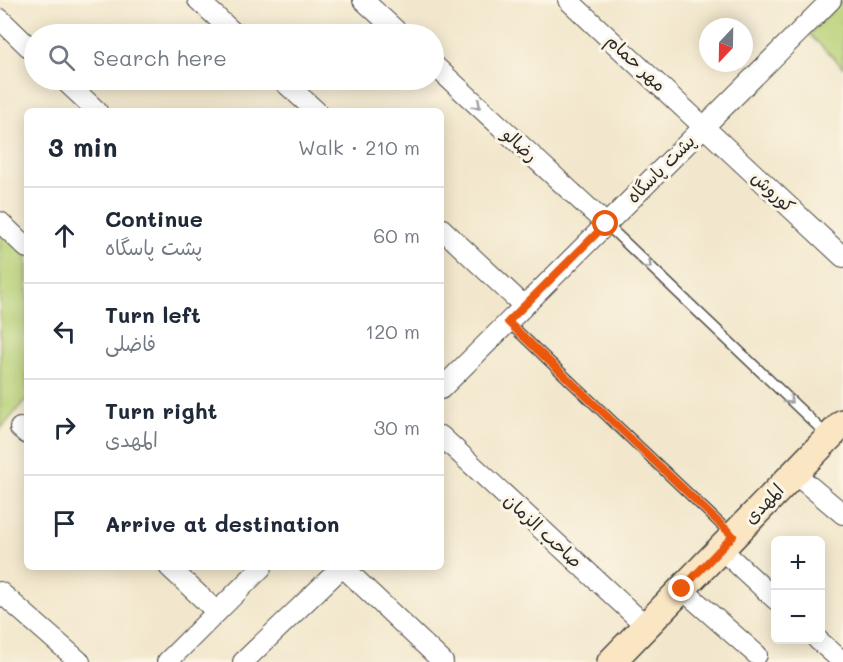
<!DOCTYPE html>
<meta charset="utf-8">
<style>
body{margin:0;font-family:Mali,"Playpen Sans Arabic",sans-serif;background:#f6f6f7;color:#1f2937}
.controls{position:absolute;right:18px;bottom:18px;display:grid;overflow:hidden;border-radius:9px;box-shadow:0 3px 15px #0003}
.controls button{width:54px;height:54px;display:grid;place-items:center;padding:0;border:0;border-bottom:2px solid #e0e1e3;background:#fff;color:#1f2937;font:30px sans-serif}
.compass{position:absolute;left:699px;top:18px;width:54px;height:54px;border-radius:50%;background:#fff;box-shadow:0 3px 15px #0003;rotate:202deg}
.stop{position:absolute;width:18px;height:18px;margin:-14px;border:4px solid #ea580c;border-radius:50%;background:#fff}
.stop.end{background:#ea580c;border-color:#fff;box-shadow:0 2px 6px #0008}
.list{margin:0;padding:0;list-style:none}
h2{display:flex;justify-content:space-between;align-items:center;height:78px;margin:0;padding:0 24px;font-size:26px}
h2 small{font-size:20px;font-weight:400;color:#747a83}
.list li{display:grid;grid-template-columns:39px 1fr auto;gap:18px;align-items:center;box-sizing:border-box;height:96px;padding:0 24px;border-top:2px solid #e0e1e3}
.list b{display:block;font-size:22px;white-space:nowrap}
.list p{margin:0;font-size:20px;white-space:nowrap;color:#747a83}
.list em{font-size:20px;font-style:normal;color:#747a83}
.icon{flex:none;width:33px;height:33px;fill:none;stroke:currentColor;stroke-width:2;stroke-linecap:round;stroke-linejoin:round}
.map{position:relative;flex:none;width:843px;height:662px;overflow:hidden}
.search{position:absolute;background:#fff;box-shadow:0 3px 15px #0003;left:24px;top:24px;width:420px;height:66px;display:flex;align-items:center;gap:15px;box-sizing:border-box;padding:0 21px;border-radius:33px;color:#747a83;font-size:22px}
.panel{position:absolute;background:#fff;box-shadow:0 3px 15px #0003;left:24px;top:108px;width:420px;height:462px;border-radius:9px}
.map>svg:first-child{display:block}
.garden{fill:#b6d075;stroke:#707e50;stroke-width:1.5}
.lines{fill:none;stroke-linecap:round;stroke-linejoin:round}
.lane-casing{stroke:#494743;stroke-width:12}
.street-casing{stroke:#494743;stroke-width:22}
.secondary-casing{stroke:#494743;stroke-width:30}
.lane{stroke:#fff;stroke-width:9}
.street{stroke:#fff;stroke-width:20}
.secondary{stroke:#fbe6c4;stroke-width:27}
.oneway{stroke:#a0a0a0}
.route{stroke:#ea580c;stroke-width:8}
.labels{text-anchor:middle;stroke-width:6;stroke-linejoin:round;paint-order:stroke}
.street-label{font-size:18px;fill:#2b2b2b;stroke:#fcf5e5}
</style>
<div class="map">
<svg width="843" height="662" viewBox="0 0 843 662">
<rect width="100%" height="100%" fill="#fcf5e5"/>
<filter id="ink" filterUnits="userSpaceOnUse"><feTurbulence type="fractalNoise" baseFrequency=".0167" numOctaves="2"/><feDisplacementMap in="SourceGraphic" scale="12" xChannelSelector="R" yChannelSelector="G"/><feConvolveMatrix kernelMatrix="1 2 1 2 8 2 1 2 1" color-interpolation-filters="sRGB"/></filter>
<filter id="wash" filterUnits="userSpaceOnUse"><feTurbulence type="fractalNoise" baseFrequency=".008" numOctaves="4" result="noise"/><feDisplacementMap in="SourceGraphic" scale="24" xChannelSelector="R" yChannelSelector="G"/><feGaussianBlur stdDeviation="1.35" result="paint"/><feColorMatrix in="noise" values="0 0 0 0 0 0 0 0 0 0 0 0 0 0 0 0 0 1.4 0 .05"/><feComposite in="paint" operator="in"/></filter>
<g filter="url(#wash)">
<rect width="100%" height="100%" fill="#f2e7cc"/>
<g class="garden">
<polygon points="843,0 843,67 809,34"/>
<polygon points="0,219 27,244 27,398 0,430"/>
</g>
</g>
<g filter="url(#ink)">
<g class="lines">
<defs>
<g id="lane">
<polyline points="606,224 828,436"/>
<polyline points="508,322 731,534"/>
</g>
<g id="street">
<polyline points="198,0 235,34"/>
<polyline points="363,0 400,34"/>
<polyline points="568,0 843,257"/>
<polyline points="0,19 34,52"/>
<polyline points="434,65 606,224"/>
<polyline points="64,80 97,111"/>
<polyline points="282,80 316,111"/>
<polyline points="0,222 27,248"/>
<polyline points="441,228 524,306"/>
<polyline points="441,389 831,0"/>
<polyline points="20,428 27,434"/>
<polyline points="441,436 646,626"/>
<polyline points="794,473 843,514"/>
<polyline points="721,549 776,600"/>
<polyline points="169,567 217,612"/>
<polyline points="343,567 443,662"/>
<polyline points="682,589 757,655"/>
<polyline points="0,592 80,662"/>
<polyline points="818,640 843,662"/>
<polyline points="167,662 262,567"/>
<polyline points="243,662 342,567"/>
</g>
<polyline id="secondary" points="611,662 843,423"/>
</defs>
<use href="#lane" class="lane-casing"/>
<use href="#street" class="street-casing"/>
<use href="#secondary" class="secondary-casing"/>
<use href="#lane" class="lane"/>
<use href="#street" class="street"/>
<use href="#secondary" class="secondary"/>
</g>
<defs><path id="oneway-chevron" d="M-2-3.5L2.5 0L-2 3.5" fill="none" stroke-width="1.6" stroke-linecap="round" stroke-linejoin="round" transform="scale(1.5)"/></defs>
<g class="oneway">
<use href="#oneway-chevron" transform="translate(477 105) rotate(43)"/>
<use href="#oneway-chevron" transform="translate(648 265) rotate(44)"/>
<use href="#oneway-chevron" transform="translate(789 400) rotate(44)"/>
</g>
</g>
<g class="lines" filter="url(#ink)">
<polyline class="route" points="606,224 508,322 733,536 682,589"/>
</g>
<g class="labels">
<g class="street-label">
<text transform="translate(636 63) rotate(43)" y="6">مهر حمام</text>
<text transform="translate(520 145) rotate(43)" y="6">رضالو</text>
<text transform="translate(661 169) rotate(-45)" y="6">پشت پاسگاه</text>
<text transform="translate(773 192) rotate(43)" y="6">کوروش</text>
<text transform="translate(764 504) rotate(-46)" y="6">المهدی</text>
<text transform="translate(543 531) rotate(43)" y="6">صاحب الزمان</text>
</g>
</g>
</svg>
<div class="controls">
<button>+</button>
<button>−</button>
</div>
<svg class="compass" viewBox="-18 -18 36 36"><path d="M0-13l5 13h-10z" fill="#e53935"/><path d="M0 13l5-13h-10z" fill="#747a83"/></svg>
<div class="stop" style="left:606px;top:224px"></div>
<div class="stop end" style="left:682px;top:589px"></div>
<div class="search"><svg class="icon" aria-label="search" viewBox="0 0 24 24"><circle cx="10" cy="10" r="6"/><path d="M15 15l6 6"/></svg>Search here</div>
<section class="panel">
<h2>3 min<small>Walk · 210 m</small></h2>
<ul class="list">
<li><svg class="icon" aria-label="ahead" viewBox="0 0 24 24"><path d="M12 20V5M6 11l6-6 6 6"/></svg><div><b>Continue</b><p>پشت پاسگاه</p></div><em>60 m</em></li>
<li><svg class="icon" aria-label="left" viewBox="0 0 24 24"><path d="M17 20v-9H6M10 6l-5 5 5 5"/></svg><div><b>Turn left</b><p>فاضلی</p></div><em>120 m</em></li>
<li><svg class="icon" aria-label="right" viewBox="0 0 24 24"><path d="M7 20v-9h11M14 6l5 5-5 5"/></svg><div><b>Turn right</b><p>المهدی</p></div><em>30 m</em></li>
<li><svg class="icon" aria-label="arrive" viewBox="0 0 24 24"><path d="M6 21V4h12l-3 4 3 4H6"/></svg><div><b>Arrive at destination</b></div></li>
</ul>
</section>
</div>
